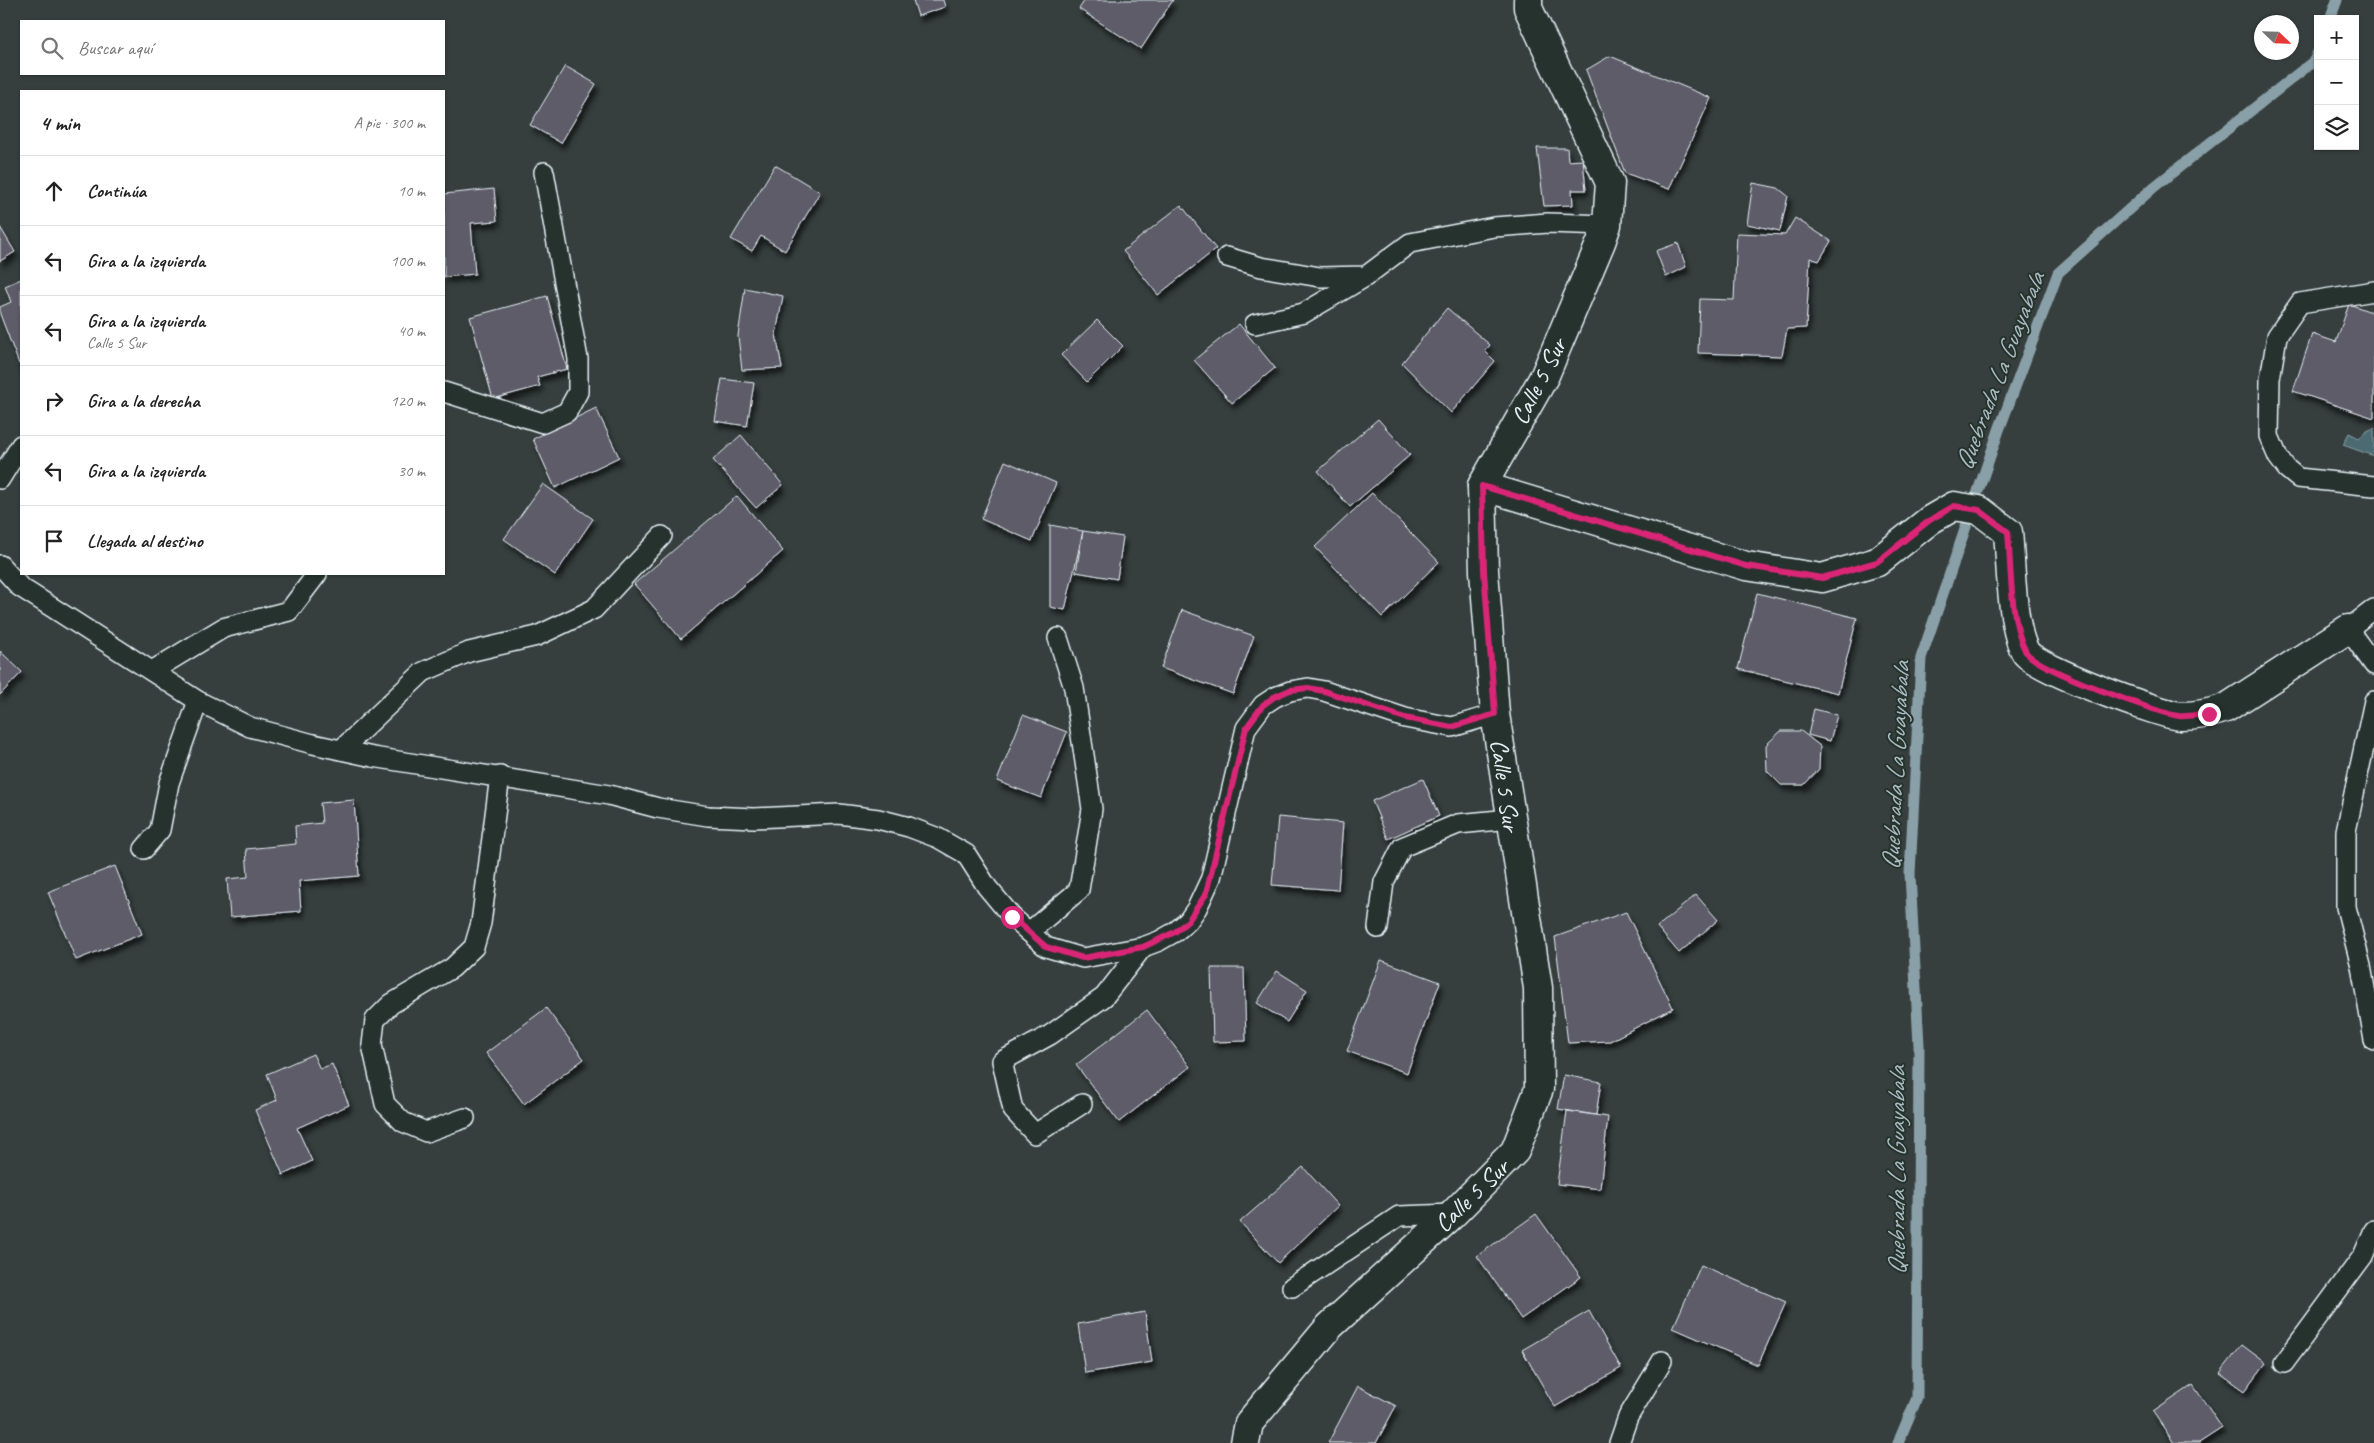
<!DOCTYPE html>
<html lang="es">
<meta charset="utf-8">
<style>
body{margin:0;font-family:Caveat,sans-serif;background:#f6f6f6;color:#222}
.controls{position:absolute;right:15px;top:15px;display:grid;overflow:hidden;border-radius:0px;box-shadow:0 1px 4px #0004}
.controls button{width:45px;height:45px;display:grid;place-items:center;padding:0;border:0;border-bottom:1px solid #e0e0e0;background:#fff;color:#222;font:25px sans-serif}
.compass{position:absolute;left:2254px;top:15px;width:45px;height:45px;border-radius:50%;background:#fff;box-shadow:0 1px 4px #0004;rotate:113deg}
.stop{position:absolute;width:15px;height:15px;margin:-11px;border:4px solid #db2777;border-radius:50%;background:#fff}
.stop.end{background:#db2777;border-color:#fff;box-shadow:0 1px 5px #0008}
.list{margin:0;padding:0;list-style:none}
h2{display:flex;justify-content:space-between;align-items:center;height:65px;margin:0;padding:0 20px;font-size:21px}
h2 small{font-size:16px;font-weight:400;color:#767676}
.list li{display:grid;grid-template-columns:32px 1fr auto;gap:15px;align-items:center;box-sizing:border-box;height:70px;padding:0 20px;border-top:1px solid #e0e0e0}
.list b{display:block;font-size:19px;white-space:nowrap}
.list p{margin:0;font-size:16px;white-space:nowrap;color:#767676}
.list em{font-size:16px;font-style:normal;color:#767676}
.icon{flex:none;width:28px;height:28px;fill:none;stroke:currentColor;stroke-width:2;stroke-linecap:round;stroke-linejoin:round}
.map{position:relative;flex:none;width:2374px;height:1443px;overflow:hidden}
.search{position:absolute;background:#fff;box-shadow:0 1px 4px #0004;left:20px;top:20px;width:425px;height:55px;display:flex;align-items:center;gap:12px;box-sizing:border-box;padding:0 18px;border-radius:0px;color:#767676;font-size:19px}
.panel{position:absolute;background:#fff;box-shadow:0 1px 4px #0004;left:20px;top:90px;width:425px;height:485px;border-radius:0px}
.map>svg:first-child{display:block}
.water{fill:#4c6a72;stroke:#8aa0a8}
.lines{fill:none;stroke-linecap:round;stroke-linejoin:round}
.stream{stroke:#8aa0a8;stroke-width:11}
.building{fill:#5d5b67;stroke:#e8f1f8;filter:url(#shadow)}
.lane-casing{stroke:#e8f1f8;stroke-width:22}
.street-casing{stroke:#e8f1f8;stroke-width:31}
.lane{stroke:#26332d;stroke-width:19}
.street{stroke:#26332d;stroke-width:28}
.route{stroke:#db2777;stroke-width:6}
.labels{text-anchor:middle;stroke-width:4;stroke-linejoin:round;paint-order:stroke}
.street-label{font-size:25px;fill:#e8f1f8;stroke:#26332d}
.water-label{font-size:26px;font-style:italic;fill:#aabbc2;stroke:#26332d}
</style>
<div class="map">
<svg width="2374" height="1443" viewBox="0 0 2374 1443">
<defs>
<filter id="shadow"><feDropShadow dx="3" dy="5.5" stdDeviation="2.5" flood-color="#0009"/></filter>
</defs>
<rect width="100%" height="100%" fill="#363f3e"/>
<filter id="ink" filterUnits="userSpaceOnUse"><feTurbulence type="fractalNoise" baseFrequency=".02" numOctaves="2"/><feDisplacementMap in="SourceGraphic" scale="10" xChannelSelector="R" yChannelSelector="G"/><feConvolveMatrix kernelMatrix="1 2 1 2 8 2 1 2 1" color-interpolation-filters="sRGB"/></filter>
<g filter="url(#ink)">
<polygon class="water" points="2374,428 2374,456 2343,445 2349,433 2359,438 2367,431"/>
<g class="lines">
<g class="stream">
<polyline points="2330,19 2337,0"/>
<polyline points="1898,1443 1917,1398 1919,1045 1910,874 1921,658 1999,430 2058,273 2154,187 2314,61 2318,52"/>
</g>
</g>
<g class="building">
<polygon points="913,0 943,0 945,7 918,16"/>
<polygon points="1085,0 1173,0 1141,49 1079,9"/>
<polygon points="1610,56 1711,98 1669,189 1625,173 1586,70"/>
<polygon points="565,66 596,84 561,143 530,125"/>
<polygon points="1537,148 1567,148 1568,161 1583,160 1586,190 1572,190 1573,205 1544,206"/>
<polygon points="775,165 820,192 785,251 761,236 752,251 731,239"/>
<polygon points="1753,183 1778,188 1788,196 1780,231 1747,224"/>
<polygon points="494,189 497,221 471,223 475,274 444,277 444,194"/>
<polygon points="1181,205 1216,249 1158,295 1123,251"/>
<polygon points="1795,218 1831,241 1819,261 1810,258 1806,328 1787,329 1782,356 1698,353 1700,299 1734,300 1737,233 1785,235"/>
<polygon points="0,227 15,252 0,261"/>
<polygon points="1678,243 1686,267 1666,277 1656,251"/>
<polygon points="21,279 21,363 19,364 0,314 0,307 11,302 5,286"/>
<polygon points="745,288 783,296 776,334 782,368 742,370 738,336"/>
<polygon points="547,296 567,369 537,377 540,386 493,399 470,317"/>
<polygon points="2349,304 2374,313 2374,418 2293,391 2312,334 2336,342"/>
<polygon points="1447,308 1490,345 1485,351 1495,361 1451,413 1402,363"/>
<polygon points="1097,320 1123,346 1087,382 1061,355"/>
<polygon points="1239,324 1275,368 1232,403 1194,360"/>
<polygon points="722,379 754,383 747,426 715,421"/>
<polygon points="596,408 619,457 555,488 533,439"/>
<polygon points="1378,419 1410,455 1350,507 1318,471"/>
<polygon points="741,435 783,485 756,508 713,460"/>
<polygon points="1005,461 1056,483 1032,541 981,519"/>
<polygon points="543,484 593,519 555,575 504,539"/>
<polygon points="1372,493 1439,562 1382,617 1315,547"/>
<polygon points="737,496 783,551 681,639 634,584"/>
<polygon points="1050,525 1083,531 1065,610 1050,607"/>
<polygon points="1083,531 1123,537 1117,579 1076,572"/>
<polygon points="1757,593 1857,618 1838,693 1738,669"/>
<polygon points="1182,610 1254,636 1233,694 1161,668"/>
<polygon points="0,651 22,672 0,695"/>
<polygon points="1814,709 1837,715 1830,741 1808,735"/>
<polygon points="1023,715 1067,732 1041,798 997,781"/>
<polygon points="1781,731 1801,731 1820,746 1819,769 1804,785 1781,785 1767,771 1766,745"/>
<polygon points="1423,779 1439,816 1388,839 1372,801"/>
<polygon points="354,800 359,876 299,881 301,911 230,917 227,879 248,877 246,849 296,844 295,826 322,823 320,803"/>
<polygon points="1278,817 1343,823 1338,890 1272,885"/>
<polygon points="115,866 142,934 76,960 48,892"/>
<polygon points="1696,895 1718,920 1679,953 1657,927"/>
<polygon points="1626,912 1673,1008 1610,1041 1568,1043 1555,937"/>
<polygon points="1381,960 1440,982 1407,1073 1347,1051"/>
<polygon points="1211,968 1244,968 1246,1041 1213,1042"/>
<polygon points="1277,971 1307,990 1287,1022 1257,1003"/>
<polygon points="546,1008 584,1059 524,1104 486,1053"/>
<polygon points="1147,1010 1190,1067 1119,1122 1076,1065"/>
<polygon points="313,1054 320,1069 332,1064 349,1105 297,1128 312,1161 283,1175 255,1110 277,1100 267,1074"/>
<polygon points="1564,1075 1601,1082 1596,1115 1558,1109"/>
<polygon points="1567,1111 1608,1117 1600,1189 1557,1184"/>
<polygon points="1303,1167 1338,1206 1278,1263 1240,1222"/>
<polygon points="1536,1214 1581,1277 1521,1319 1477,1256"/>
<polygon points="1701,1265 1786,1302 1758,1365 1673,1328"/>
<polygon points="1589,1311 1621,1368 1555,1407 1522,1350"/>
<polygon points="1145,1312 1152,1362 1085,1373 1078,1324"/>
<polygon points="2242,1345 2266,1363 2245,1391 2220,1373"/>
<polygon points="2193,1385 2222,1428 2199,1443 2174,1443 2153,1412"/>
<polygon points="1358,1386 1396,1406 1376,1443 1328,1443"/>
</g>
<g class="lines">
<defs>
<g id="lane">
<polyline points="1227,257 1261,267 1320,277 1366,276 1410,243 1494,227 1548,223 1607,225"/>
<polyline points="2374,291 2300,303 2277,336 2270,379 2269,436 2278,457 2287,469 2298,478 2374,486"/>
<polyline points="1255,324 1304,313 1365,277"/>
<polyline points="444,392 543,423 567,412 578,392 578,359 544,172"/>
<polyline points="0,479 21,445"/>
<polyline points="0,565 20,587 39,599 198,701 250,727 313,744 373,757 609,795 658,808 708,816 754,818 839,814 878,819 909,827 938,838 966,854 987,887 1012,917 1046,947 1083,958 1143,947 1159,941 1175,932 1188,921 1197,908 1211,878 1246,728 1263,705 1275,697 1290,691 1308,688 1324,691 1405,718 1452,727 1495,714"/>
<polyline points="2374,609 2348,629 2374,665"/>
<polyline points="152,671 223,628 289,611 317,574"/>
<polyline points="2374,701 2346,831 2346,907 2361,966 2374,1040"/>
<polyline points="341,750 423,672 469,652 537,636 594,609 662,536"/>
<polyline points="144,849 160,830 169,783 198,701"/>
<polyline points="1378,928 1384,882 1402,847 1458,824 1510,819"/>
<polyline points="1029,932 1079,890 1092,809 1074,688 1058,638"/>
<polyline points="1082,1104 1035,1134 1013,1110 1002,1061 1050,1035 1104,997 1143,947"/>
<polyline points="465,1118 426,1132 403,1122 385,1104 372,1045 375,1020 391,1004 452,968 474,947 481,923 500,776"/>
<polyline points="1292,1287 1399,1216 1453,1214"/>
<polyline points="2284,1363 2363,1256 2374,1230"/>
<polyline points="1619,1443 1628,1417 1662,1361"/>
</g>
<g id="street">
<path d="M1482 486 1746 566 1822 578 1877 562 1930 520 1954 506 1979 510 2008 532C2011 562 2011 629 2026 653 2036 668 2161 715 2181 716 2197 716 2212 713 2226 708L2348 629"/>
<polyline points="1245,1443 1249,1423 1330,1326 1453,1214 1515,1151 1539,1089 1538,988 1495,714 1484,571 1482,486 1545,375 1601,242 1607,225 1610,183 1528,8 1528,0"/>
</g>
</defs>
<use href="#lane" class="lane-casing"/>
<use href="#street" class="street-casing"/>
<use href="#lane" class="lane"/>
<use href="#street" class="street"/>
</g>
</g>
<g class="lines" filter="url(#ink)">
<path class="route" d="M1012 917 1046 947 1083 958 1143 947 1175 932 1188 921 1206 894 1246 728 1263 705 1274 697 1290 690 1308 688 1324 691 1405 718 1452 727 1495 714 1484 571 1482 486 1746 566 1822 578 1877 562 1930 520 1954 506 1979 510 2008 532C2011 566 2010 623 2026 652 2034 668 2157 713 2179 716 2189 717 2200 714 2209 714"/>
</g>
<g class="labels">
<g class="street-label">
<text transform="translate(1538 381) rotate(-63)" y="9">Calle 5 Sur</text>
<text transform="translate(1506 785) rotate(82)" y="9">Calle 5 Sur</text>
<text transform="translate(1471 1195) rotate(-44)" y="9">Calle 5 Sur</text>
</g>
<g class="water-label">
<text transform="translate(1999 371) rotate(-69)" y="9">Quebrada La Guayabala</text>
<text transform="translate(1895 766) rotate(-87)" y="9">Quebrada La Guayabala</text>
<text transform="translate(1896 1171) rotate(-90)" y="9">Quebrada La Guayabala</text>
</g>
</g>
</svg>
<div class="controls">
<button>+</button>
<button>−</button>
<button><svg class="icon" aria-label="layers" viewBox="0 0 24 24"><path d="M12 4l9 5-9 5-9-5zM3 14l9 5 9-5"/></svg></button>
</div>
<svg class="compass" viewBox="-18 -18 36 36"><path d="M0-13l5 13h-10z" fill="#e53935"/><path d="M0 13l5-13h-10z" fill="#767676"/></svg>
<div class="stop" style="left:1012px;top:917px"></div>
<div class="stop end" style="left:2209px;top:714px"></div>
<div class="search"><svg class="icon" aria-label="search" viewBox="0 0 24 24"><circle cx="10" cy="10" r="6"/><path d="M15 15l6 6"/></svg>Buscar aquí</div>
<section class="panel">
<h2>4 min<small>A pie · 300 m</small></h2>
<ul class="list">
<li><svg class="icon" aria-label="ahead" viewBox="0 0 24 24"><path d="M12 20V5M6 11l6-6 6 6"/></svg><div><b>Continúa</b></div><em>10 m</em></li>
<li><svg class="icon" aria-label="left" viewBox="0 0 24 24"><path d="M17 20v-9H6M10 6l-5 5 5 5"/></svg><div><b>Gira a la izquierda</b></div><em>100 m</em></li>
<li><svg class="icon" aria-label="left" viewBox="0 0 24 24"><path d="M17 20v-9H6M10 6l-5 5 5 5"/></svg><div><b>Gira a la izquierda</b><p>Calle 5 Sur</p></div><em>40 m</em></li>
<li><svg class="icon" aria-label="right" viewBox="0 0 24 24"><path d="M7 20v-9h11M14 6l5 5-5 5"/></svg><div><b>Gira a la derecha</b></div><em>120 m</em></li>
<li><svg class="icon" aria-label="left" viewBox="0 0 24 24"><path d="M17 20v-9H6M10 6l-5 5 5 5"/></svg><div><b>Gira a la izquierda</b></div><em>30 m</em></li>
<li><svg class="icon" aria-label="arrive" viewBox="0 0 24 24"><path d="M6 21V4h12l-3 4 3 4H6"/></svg><div><b>Llegada al destino</b></div></li>
</ul>
</section>
</div>
